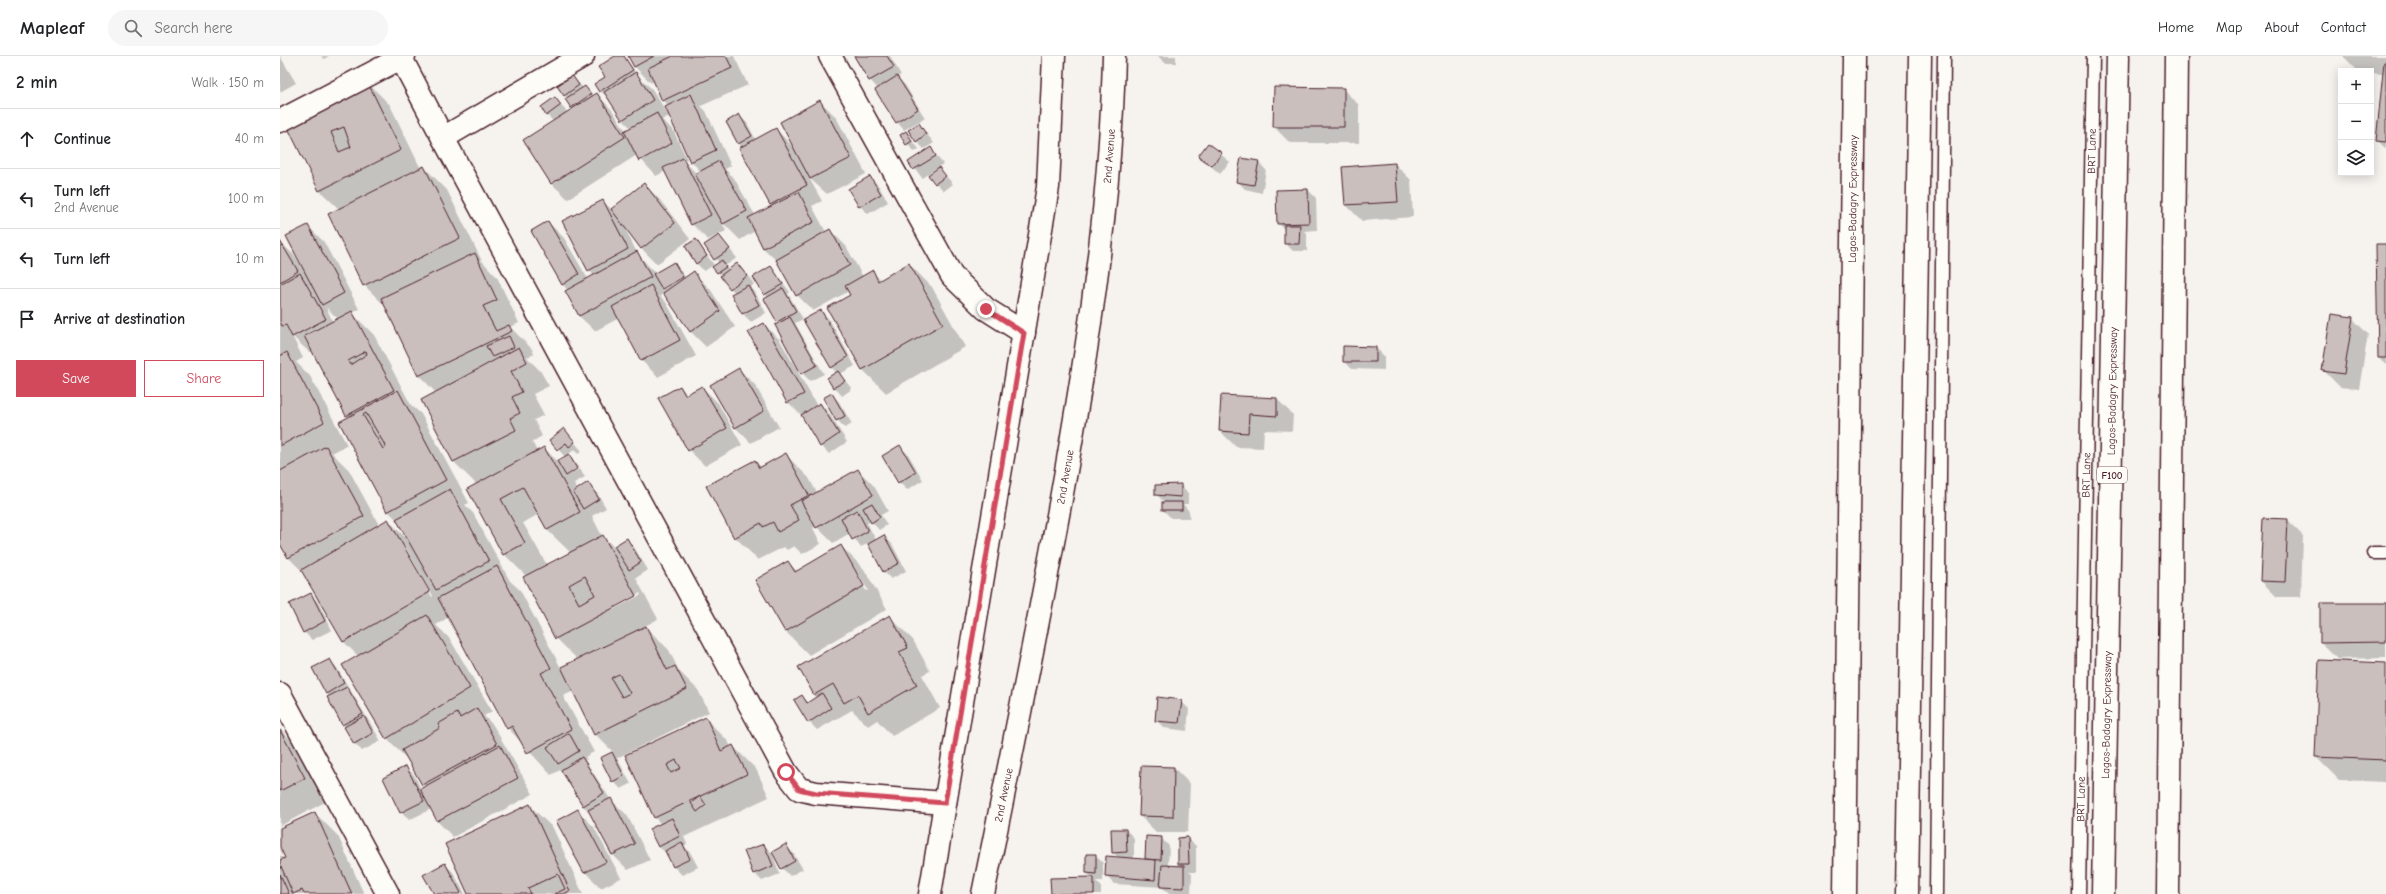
<!DOCTYPE html>
<meta charset="utf-8">
<style>
body{margin:0;font-family:"Comic Neue",sans-serif;background:#f6f6f6;color:#202124}
.controls{position:absolute;right:12px;top:12px;display:grid;overflow:hidden;border-radius:0px;box-shadow:0 2px 10px #0003}
.controls button{width:36px;height:36px;display:grid;place-items:center;padding:0;border:0;border-bottom:1px solid #e0e0e0;background:#fff;color:#202124;font:20px sans-serif}
.stop{position:absolute;width:12px;height:12px;margin:-9px;border:3px solid #d1495b;border-radius:50%;background:#fff}
.stop.end{background:#d1495b;border-color:#fff;box-shadow:0 1px 4px #0008}
.list{margin:0;padding:0;list-style:none}
h2{display:flex;justify-content:space-between;align-items:center;height:52px;margin:0;padding:0 16px;font-size:17px}
h2 small{font-size:13px;font-weight:400;color:#757577}
.list li{display:grid;grid-template-columns:26px 1fr auto;gap:12px;align-items:center;box-sizing:border-box;height:60px;padding:0 16px;border-top:1px solid #e0e0e0}
.list b{display:block;font-size:15px;white-space:nowrap}
.list p{margin:0;font-size:13px;white-space:nowrap;color:#757577}
.list em{font-size:13px;font-style:normal;color:#757577}
.actions{display:flex;gap:8px;padding:12px 16px}
.actions a{flex:1;padding:9px 0;border:1px solid #d1495b;border-radius:0px;text-align:center;font-size:14px;color:#d1495b}
.actions .main{background:#d1495b;color:#fff}
.icon{flex:none;width:22px;height:22px;fill:none;stroke:currentColor;stroke-width:2;stroke-linecap:round;stroke-linejoin:round}
.map{position:relative;flex:none;width:2106px;height:838px;overflow:hidden}
header{display:flex;align-items:center;gap:24px;box-sizing:border-box;height:56px;padding:0 20px;background:#fff;border-bottom:1px solid #e0e0e0}
header strong{font-size:19px}
nav{display:flex;gap:22px;margin-inline-start:auto;font-size:14px}
.search{width:280px;height:36px;background:#f6f6f6;display:flex;align-items:center;gap:10px;box-sizing:border-box;padding:0 14px;border-radius:22px;color:#757577;font-size:15px}
main{display:flex}
aside{flex:1;background:#fff}
.map>svg:first-child{display:block}
.shadow{fill:#0003;fill-rule:evenodd}
.building{fill:#cbbfbe;stroke:#4a1f2b;fill-rule:evenodd}
.lines{fill:none;stroke-linecap:round;stroke-linejoin:round}
.service-casing{stroke:#4a1f2b;stroke-width:15}
.minor-casing{stroke:#4a1f2b;stroke-width:25}
.tertiary-casing{stroke:#4a1f2b;stroke-width:25}
.primary-casing{stroke:#4a1f2b;stroke-width:25}
.motorway-casing{stroke:#4a1f2b;stroke-width:25}
.service{stroke:#fdfcf7;stroke-width:12}
.minor{stroke:#fdfcf7;stroke-width:22}
.tertiary{stroke:#fdfcf7;stroke-width:22}
.primary{stroke:#fdfcf7;stroke-width:22}
.motorway{stroke:#fdfcf7;stroke-width:22}
.route{stroke:#d1495b;stroke-width:5}
.labels{text-anchor:middle;stroke-width:3.5;stroke-linejoin:round;paint-order:stroke}
.shield{fill:#fdfcf7;stroke:#806168;stroke-width:1}
.shield-label{font-size:10px;font-weight:bold;fill:#4a1f2b}
.street-label{font-size:11px;fill:#4a1f2b;stroke:#fdfcf7}
</style>
<header>
<strong>Mapleaf</strong>
<div class="search"><svg class="icon" aria-label="search" viewBox="0 0 24 24"><circle cx="10" cy="10" r="6"/><path d="M15 15l6 6"/></svg>Search here</div>
<nav><a>Home</a><a>Map</a><a>About</a><a>Contact</a></nav>
</header>
<main>
<aside>
<h2>2 min<small>Walk · 150 m</small></h2>
<ul class="list">
<li><svg class="icon" aria-label="ahead" viewBox="0 0 24 24"><path d="M12 20V5M6 11l6-6 6 6"/></svg><div><b>Continue</b></div><em>40 m</em></li>
<li><svg class="icon" aria-label="left" viewBox="0 0 24 24"><path d="M17 20v-9H6M10 6l-5 5 5 5"/></svg><div><b>Turn left</b><p>2nd Avenue</p></div><em>100 m</em></li>
<li><svg class="icon" aria-label="left" viewBox="0 0 24 24"><path d="M17 20v-9H6M10 6l-5 5 5 5"/></svg><div><b>Turn left</b></div><em>10 m</em></li>
<li><svg class="icon" aria-label="arrive" viewBox="0 0 24 24"><path d="M6 21V4h12l-3 4 3 4H6"/></svg><div><b>Arrive at destination</b></div></li>
</ul>
<div class="actions"><a class="main">Save</a><a>Share</a></div>
</aside>
<div class="map">
<svg width="2106" height="838" viewBox="0 0 2106 838">
<rect width="100%" height="100%" fill="#f6f3ef"/>
<filter id="ink" filterUnits="userSpaceOnUse"><feTurbulence type="fractalNoise" baseFrequency=".025" numOctaves="2"/><feDisplacementMap in="SourceGraphic" scale="8" xChannelSelector="R" yChannelSelector="G"/><feConvolveMatrix kernelMatrix="1 2 1 2 8 2 1 2 1" color-interpolation-filters="sRGB"/></filter>
<g filter="url(#ink)">
<g class="shadow">
<polygon points="0,0 16,27 0,36"/>
<polygon points="41,0 49,0 44,3"/>
<polygon points="337,0 344,0 358,20 372,33 389,60 382,64 393,74 407,103 404,105 417,118 421,116 411,105 389,50 383,44 374,25 371,27 355,11 349,0 454,0 468,29 421,50 426,55 451,110 445,113 454,122 475,159 493,150 459,87 459,59 467,67 476,84 496,73 514,92 540,45 556,61 586,118 547,138 529,122 542,145 532,150 546,176 550,174 566,190 583,221 592,216 601,224 629,208 652,231 685,291 606,337 583,314 548,253 571,239 569,235 533,255 517,239 498,206 483,192 475,175 460,184 441,165 446,175 428,184 412,168 386,115 376,120 357,99 288,143 272,128 245,84 274,66 267,59 275,43 288,57 294,53 285,39 292,20 303,32 305,31 314,40 317,38 332,54 346,75 351,72 342,63 329,42 320,35"/>
<polygon points="576,0 610,0 621,19 617,21 625,29 645,62 624,74 617,66 598,33 590,24"/>
<polygon points="878,0 896,0 896,7 885,7"/>
<polygon points="2063,0 2106,0 2106,93 2097,84 2103,18 2091,17 2091,15 2078,15"/>
<path d="M87 26 110 49 141 113 144 111 167 134 202 205 217 221 239 267 230 271 252 293 254 298 247 301 261 316 269 330 253 338 264 359 254 364 262 380 252 386 257 395 264 392 277 405 285 401 278 393 284 374 302 395 298 398 294 394 288 399 299 411 288 417V419L300 413 305 421 294 427 297 434 308 428 316 435 326 452 312 460 322 480 334 491 346 483 354 491 368 514 356 522 378 563 365 570 389 594 399 615 418 634 429 656 337 702 351 728 341 733 333 725 321 702 333 696 315 678 294 635 283 640 314 696 305 701 307 703 305 704 330 743 347 759 370 804 348 814 332 798 311 757 303 750 282 713 271 719 228 672 169 561 156 569 170 583 212 655 204 660 213 669 253 738 173 781 157 765 151 753 129 764 121 756 126 711 134 719 141 733 145 731 130 706 107 683 64 610 79 601 64 586 24 517 9 502 0 485V186L15 200 24 215 28 170 44 186 79 253 72 257 94 279 131 349 141 358 189 447 185 449 193 457 230 525 240 534 281 612 298 604 276 582 246 520 224 498 197 429 174 406 142 344 156 337 139 319 107 252 84 229 59 153 40 135 6 67ZM46 251 58 263 53 266ZM12 280 29 296 32 295 69 362 108 455 119 466 129 485 108 464 99 469 69 414 52 397 67 389 30 320 16 306 23 302ZM259 458 267 474 291 497 267 509 243 467ZM122 490H125L153 540 152 541ZM360 537 361 539 332 554V552Z"/>
<polygon points="1063,33 1079,49 1079,87 1010,87 994,71"/>
<polygon points="639,68 654,87 644,93 636,85"/>
<polygon points="626,77 639,93 635,96 627,88"/>
<polygon points="928,88 950,106 940,118 919,100"/>
<polygon points="651,93 663,108 658,111 673,128 664,135 656,127 655,113 642,122 630,106"/>
<polygon points="978,106 986,114 982,137 965,133 957,125"/>
<polygon points="1115,108 1131,124 1133,161 1082,165 1066,149 1064,112"/>
<polygon points="590,121 598,129 608,146 588,158 580,150 570,134"/>
<polygon points="364,128 380,144 410,183 377,208 361,192 343,168 357,197 376,218 394,207 406,222 414,217 430,233 455,271 426,291 410,275 385,238 380,240 386,246 416,300 378,321 362,305 339,262 315,275 299,260 288,234 282,228 268,166 284,182 308,223 314,220 309,214 323,145 332,154"/>
<polygon points="1028,134 1036,142 1037,174 1024,175 1027,178 1027,195 1013,195 1005,187 1005,174 998,167"/>
<polygon points="439,180 457,202 445,210 450,214 457,209 465,216 474,228 470,232 476,238 486,257 471,266 463,258 455,237 434,211 439,207 426,189"/>
<polygon points="416,184 434,209 424,215 416,207"/>
<polygon points="2106,189 2106,308 2099,302"/>
<polygon points="491,211 510,236 508,238 523,263 515,267 544,318 530,325 522,317 488,242 474,222"/>
<polygon points="541,255 549,263 575,310 560,318 572,333 562,340 548,323 557,317 551,311"/>
<polygon points="2072,262 2088,278 2079,333 2060,331 2044,315"/>
<polygon points="484,268 500,284 537,350 540,348 548,356 567,386 549,398 541,390 523,361 508,346 469,277"/>
<polygon points="1064,291 1096,292 1104,300 1104,314 1072,313 1064,305"/>
<polygon points="459,313 475,329 499,371 471,387 455,371"/>
<polygon points="400,331 408,339 422,331 438,347 462,389 425,410 409,394"/>
<polygon points="552,338 559,346 572,368 565,372 557,364"/>
<polygon points="942,340 997,343 1013,359 1012,375 984,374 983,392 956,391 940,375"/>
<polygon points="620,391 628,398 643,424 627,434 619,426"/>
<polygon points="506,399 529,422 537,437 578,414 594,430 608,455 601,459 607,469 599,474 591,465 587,467 596,484 604,480 612,488 626,515 611,523 603,515 589,487 581,491 570,477 553,487 536,470 533,472 541,488 522,498 514,490 507,494 504,491 478,504 455,481 475,405 482,412"/>
<polygon points="900,429 908,437 908,448 903,448 909,455 910,462 891,462 883,454 885,447 876,438"/>
<polygon points="2007,464 2023,480 2021,541 1997,541 1981,525"/>
<path d="M561 490 584 513 607 553 529 599 506 576 477 524 508 506 517 515ZM575 516H577L588 534 586 535Z"/>
<polygon points="30,538 38,546 52,574 32,584 24,576"/>
<polygon points="2106,548 2106,602 2057,603 2041,587"/>
<polygon points="610,561 633,584 650,615 642,619 660,652 612,680 597,664 588,670 572,654 537,674 529,666 522,640 529,647 537,642 534,639"/>
<polygon points="50,604 57,612 101,685 82,695 74,687 47,637"/>
<polygon points="2040,606 2106,608 2106,726 2059,724 2036,701"/>
<polygon points="901,645 909,653 907,675 884,672 876,664"/>
<polygon points="425,662 448,685 451,691 453,690 476,713 489,741 404,781 407,788 404,790 410,796 418,811 402,819 394,811 387,798 379,791 370,774 381,768 374,761 346,699"/>
<polygon points="0,673 20,693 47,745 0,770"/>
<polygon points="894,712 910,728 908,776 876,776 860,760"/>
<polygon points="249,749 273,772 303,838 189,838"/>
<polygon points="298,755 314,771 341,822 321,832 305,816"/>
<polygon points="35,757 58,780 84,838 0,838 0,799 8,806 0,789 0,773"/>
<polygon points="846,774 854,782 854,803 866,804 867,781 881,782 889,790 888,810 902,810 899,808 908,783 916,790 916,816 909,816 912,818 911,838 889,838 882,831 834,828 826,820 839,802 833,796"/>
<polygon points="484,789 492,797 500,818 482,825 474,817"/>
<polygon points="505,789 513,797 523,813 510,820 502,812"/>
<polygon points="815,799 823,807 823,825 816,825 821,830 821,838 772,838 812,822 807,817"/>
<polygon points="165,808 173,816 185,838 155,838"/>
</g>
<g class="building">
<polygon points="335,0 344,0 353,14 319,36 314,28 325,21 318,11"/>
<polygon points="348,0 374,0 354,11"/>
<polygon points="393,0 446,0 452,12 382,45 368,12"/>
<polygon points="574,0 607,0 614,11 589,25"/>
<polygon points="2104,6 2106,6 2106,86 2096,85"/>
<polygon points="356,16 373,44 342,64 324,36"/>
<polygon points="292,19 299,29 284,40 277,30"/>
<polygon points="617,20 638,53 616,67 595,34"/>
<path d="M87 25 121 94 39 135 5 66ZM64 71 71 91 59 96 51 76Z"/>
<polygon points="305,30 311,38 291,52 285,43"/>
<polygon points="994,31 1064,32 1064,71 993,71"/>
<polygon points="317,37 345,81 271,128 243,84"/>
<polygon points="411,38 436,94 410,106 385,51"/>
<polygon points="275,41 281,49 266,60 261,51"/>
<polygon points="540,44 571,102 530,123 500,66"/>
<polygon points="377,57 392,87 359,105 344,75"/>
<polygon points="459,58 472,80 458,88 446,66"/>
<polygon points="639,67 646,78 636,86 628,74"/>
<polygon points="496,72 527,129 490,149 459,92"/>
<polygon points="626,75 632,85 626,89 620,79"/>
<polygon points="928,87 942,97 932,110 918,100"/>
<polygon points="651,91 656,100 633,114 628,106"/>
<polygon points="403,102 431,159 411,169 383,112"/>
<polygon points="961,102 979,105 974,129 956,126"/>
<polygon points="439,105 467,155 443,168 415,118"/>
<polygon points="1115,107 1118,146 1065,149 1062,111"/>
<polygon points="144,110 180,182 83,230 48,158"/>
<polygon points="659,111 666,120 655,128 648,119"/>
<polygon points="590,120 601,138 579,151 568,133"/>
<polygon points="364,127 395,167 361,193 331,153"/>
<polygon points="1028,133 1029,167 997,168 996,134"/>
<polygon points="519,136 534,166 483,192 468,162"/>
<polygon points="323,144 348,193 308,215 282,165"/>
<polygon points="268,165 299,218 282,229 251,175"/>
<polygon points="28,169 64,237 42,249 6,180"/>
<polygon points="1004,169 1020,169 1019,188 1004,188"/>
<polygon points="550,173 570,209 516,240 496,204"/>
<polygon points="439,179 450,193 434,204 424,189"/>
<polygon points="416,183 427,200 416,208 405,190"/>
<polygon points="0,185 18,215 0,226"/>
<polygon points="2096,188 2106,188 2106,302 2098,302"/>
<polygon points="357,195 371,221 299,260 285,235"/>
<polygon points="195,197 217,244 203,250 216,275 229,269 232,275 138,320 101,242"/>
<polygon points="442,204 446,211 437,217 432,211"/>
<polygon points="394,206 403,221 382,233 373,218"/>
<polygon points="457,207 467,220 450,233 440,220"/>
<polygon points="629,207 663,268 582,314 547,252 570,239 565,230 593,214 598,225"/>
<polygon points="491,210 503,228 484,239 473,221"/>
<polygon points="414,215 440,255 410,276 383,237"/>
<polygon points="20,217 46,263 12,281 6,269 2,270 0,266 0,228"/>
<polygon points="371,229 400,284 361,305 332,251"/>
<polygon points="468,229 479,249 462,258 451,238"/>
<polygon points="503,232 516,255 497,266 484,243"/>
<polygon points="541,254 568,301 551,312 523,264"/>
<path d="M72 255 114 334 66 360 24 280ZM86 295 87 298 70 309 68 305Z"/>
<polygon points="2051,258 2073,261 2064,318 2042,315"/>
<polygon points="510,261 537,309 521,318 495,269"/>
<polygon points="484,267 524,338 507,347 468,276"/>
<polygon points="229,280 234,291 212,301 206,290"/>
<polygon points="1063,290 1096,291 1096,306 1063,306"/>
<polygon points="239,291 247,306 231,315 242,336 232,341 240,357 230,362 236,374 173,406 141,344"/>
<polygon points="7,296 44,366 0,390 0,300"/>
<polygon points="459,312 484,355 455,372 430,329"/>
<polygon points="558,315 565,325 553,332 547,322"/>
<polygon points="400,330 405,339 422,330 447,372 408,395 378,342"/>
<path d="M118 334 166 424 107 456 59 366ZM86 357 106 391 103 393 83 359Z"/>
<polygon points="552,337 565,360 556,365 543,342"/>
<polygon points="941,339 997,342 997,360 969,358 968,377 939,375"/>
<polygon points="540,347 559,378 540,391 521,359"/>
<polygon points="284,372 295,386 289,391 286,387 277,394 269,384"/>
<polygon points="620,389 636,416 618,427 602,400"/>
<polygon points="46,390 84,460 8,502 0,488 0,415"/>
<polygon points="264,391 300,456 267,474 243,431 221,443 245,487 223,499 187,433"/>
<polygon points="506,397 529,439 510,449 519,464 498,476 493,466 483,471 481,467 454,482 426,430 475,404 479,412"/>
<polygon points="289,398 297,413 286,420 277,405"/>
<polygon points="578,413 593,439 536,472 521,445"/>
<polygon points="308,426 319,443 303,453 293,436"/>
<polygon points="901,428 901,441 875,439 875,429"/>
<polygon points="170,433 209,505 156,534 116,463"/>
<rect x="882" y="446" width="20" height="8"/>
<polygon points="592,447 600,461 591,467 583,452"/>
<polygon points="577,454 588,475 572,484 561,462"/>
<polygon points="1983,462 2008,463 2005,526 1980,525"/>
<polygon points="108,463 150,536 63,586 21,514"/>
<path d="M323 479 356 540 275 583 243 521ZM305 520 315 539 299 548 289 529Z"/>
<polygon points="604,479 619,507 603,516 588,488"/>
<polygon points="347,482 361,506 349,514 334,490"/>
<polygon points="561,489 584,530 505,576 475,524 508,505 515,516"/>
<polygon points="217,510 271,612 261,617 291,673 247,697 232,670 227,673 158,542"/>
<polygon points="31,537 45,565 23,577 9,548"/>
<polygon points="2040,547 2106,547 2106,586 2040,587"/>
<polygon points="147,559 190,632 106,683 62,609"/>
<polygon points="610,559 628,592 619,596 637,629 588,657 578,639 564,647 553,628 534,639 518,611"/>
<path d="M366 570 387 614 395 610 407 633 314 679 281 611ZM339 618 350 637 342 641 331 622Z"/>
<polygon points="50,603 64,627 46,638 32,612"/>
<polygon points="2039,604 2106,607 2106,704 2035,701"/>
<polygon points="67,631 83,658 62,669 47,641"/>
<polygon points="542,637 551,652 528,667 514,644 522,639 527,647"/>
<polygon points="877,641 902,644 899,667 875,665"/>
<polygon points="197,652 217,688 142,729 122,694 160,672 158,668 177,657 180,662"/>
<polygon points="84,660 93,677 74,688 64,671"/>
<path d="M426 661 441 695 453 689 467 718 374 762 345 699ZM396 704 401 712 391 717 387 709Z"/>
<polygon points="0,674 25,722 0,735"/>
<polygon points="289,677 299,695 278,708 267,691"/>
<polygon points="220,689 238,722 157,765 140,733"/>
<polygon points="332,696 344,720 332,726 320,702"/>
<polygon points="302,701 324,737 303,750 281,714"/>
<polygon points="126,710 144,745 120,757 103,722"/>
<polygon points="861,710 894,711 893,761 859,760"/>
<polygon points="420,740 426,749 417,756 411,747"/>
<polygon points="331,742 355,788 332,799 308,754"/>
<polygon points="250,748 290,835 283,838 274,838 285,833 278,818 248,832 251,838 188,838 165,788"/>
<polygon points="298,753 326,806 304,817 276,765"/>
<polygon points="35,756 72,838 24,838 22,834 13,838 0,808 0,804 5,802 0,791 0,772"/>
<polygon points="392,762 400,780 378,791 369,773"/>
<polygon points="831,773 846,773 847,796 832,797"/>
<polygon points="866,780 882,781 881,804 865,803"/>
<polygon points="908,781 909,808 898,808 898,782"/>
<polygon points="402,786 410,803 393,811 385,795"/>
<polygon points="484,788 493,810 473,818 464,795"/>
<polygon points="506,788 515,805 501,813 492,796"/>
<polygon points="806,798 816,798 816,818 806,817"/>
<polygon points="826,800 876,804 875,824 825,820"/>
<polygon points="165,807 181,837 179,838 154,838 143,819"/>
<polygon points="882,809 904,810 904,832 880,831"/>
<polygon points="0,818 9,838 0,838"/>
<polygon points="814,821 814,838 771,838 770,822"/>
</g>
<g class="lines">
<defs>
<g id="service">
<polyline points="2093,497 2106,497"/>
<polyline points="1656,838 1664,0"/>
<path id="s1" d="M1799 838 1813 0"/>
</g>
<g id="minor">
<polyline points="124,0 121,2 163,82 506,716 519,733 536,737 665,747"/>
<polyline points="550,0 672,220 706,253 744,277"/>
<polyline points="0,65 121,2"/>
<polyline points="163,82 303,0"/>
<polyline points="0,638 108,838"/>
</g>
<g id="tertiary">
<polyline points="650,838 768,131 774,0"/>
<path id="s2" d="M703 838C732 697 761 557 786 415 810 278 831 140 834 0"/>
</g>
<g id="primary">
<path id="s3" d="M1565 838 1574 0"/>
<polyline points="1888,838 1896,0"/>
</g>
<g id="motorway">
<polyline points="1627,838 1640,0"/>
<path id="s4" d="M1823 838 1838 0"/>
</g>
</defs>
<use href="#service" class="service-casing"/>
<use href="#minor" class="minor-casing"/>
<use href="#tertiary" class="tertiary-casing"/>
<use href="#primary" class="primary-casing"/>
<use href="#motorway" class="motorway-casing"/>
<use href="#service" class="service"/>
<use href="#minor" class="minor"/>
<use href="#tertiary" class="tertiary"/>
<use href="#primary" class="primary"/>
<use href="#motorway" class="motorway"/>
</g>
</g>
<g class="lines" filter="url(#ink)">
<polyline class="route" points="506,716 519,733 536,737 665,747 744,277 706,253"/>
</g>
<g class="labels">
<rect class="shield" x="1817" y="411" width="30" height="16" rx="3"/>
<g class="shield-label">
<text x="1832" y="423">F100</text>
</g>
<g class="street-label">
<text dy="4" stroke="none"><textPath href="#s1" startOffset="743">BRT Lane</textPath></text>
<text dy="4" stroke="none"><textPath href="#s2" startOffset="749">2nd Avenue</textPath></text>
<text dy="4" stroke="none"><textPath href="#s3" startOffset="695">Lagos-Badagry Expressway</textPath></text>
<text dy="4" stroke="none"><textPath href="#s4" startOffset="503">Lagos-Badagry Expressway</textPath></text>
<text dy="4" stroke="none"><textPath href="#s1" startOffset="419">BRT Lane</textPath></text>
<text dy="4" stroke="none"><textPath href="#s2" startOffset="425">2nd Avenue</textPath></text>
<text dy="4" stroke="none"><textPath href="#s4" startOffset="179">Lagos-Badagry Expressway</textPath></text>
<text dy="4" stroke="none"><textPath href="#s2" startOffset="101">2nd Avenue</textPath></text>
<text dy="4" stroke="none"><textPath href="#s1" startOffset="95">BRT Lane</textPath></text>
</g>
</g>
</svg>
<div class="controls">
<button>+</button>
<button>−</button>
<button><svg class="icon" aria-label="layers" viewBox="0 0 24 24"><path d="M12 4l9 5-9 5-9-5zM3 14l9 5 9-5"/></svg></button>
</div>
<div class="stop" style="left:506px;top:716px"></div>
<div class="stop end" style="left:706px;top:253px"></div>
</div>
</main>
